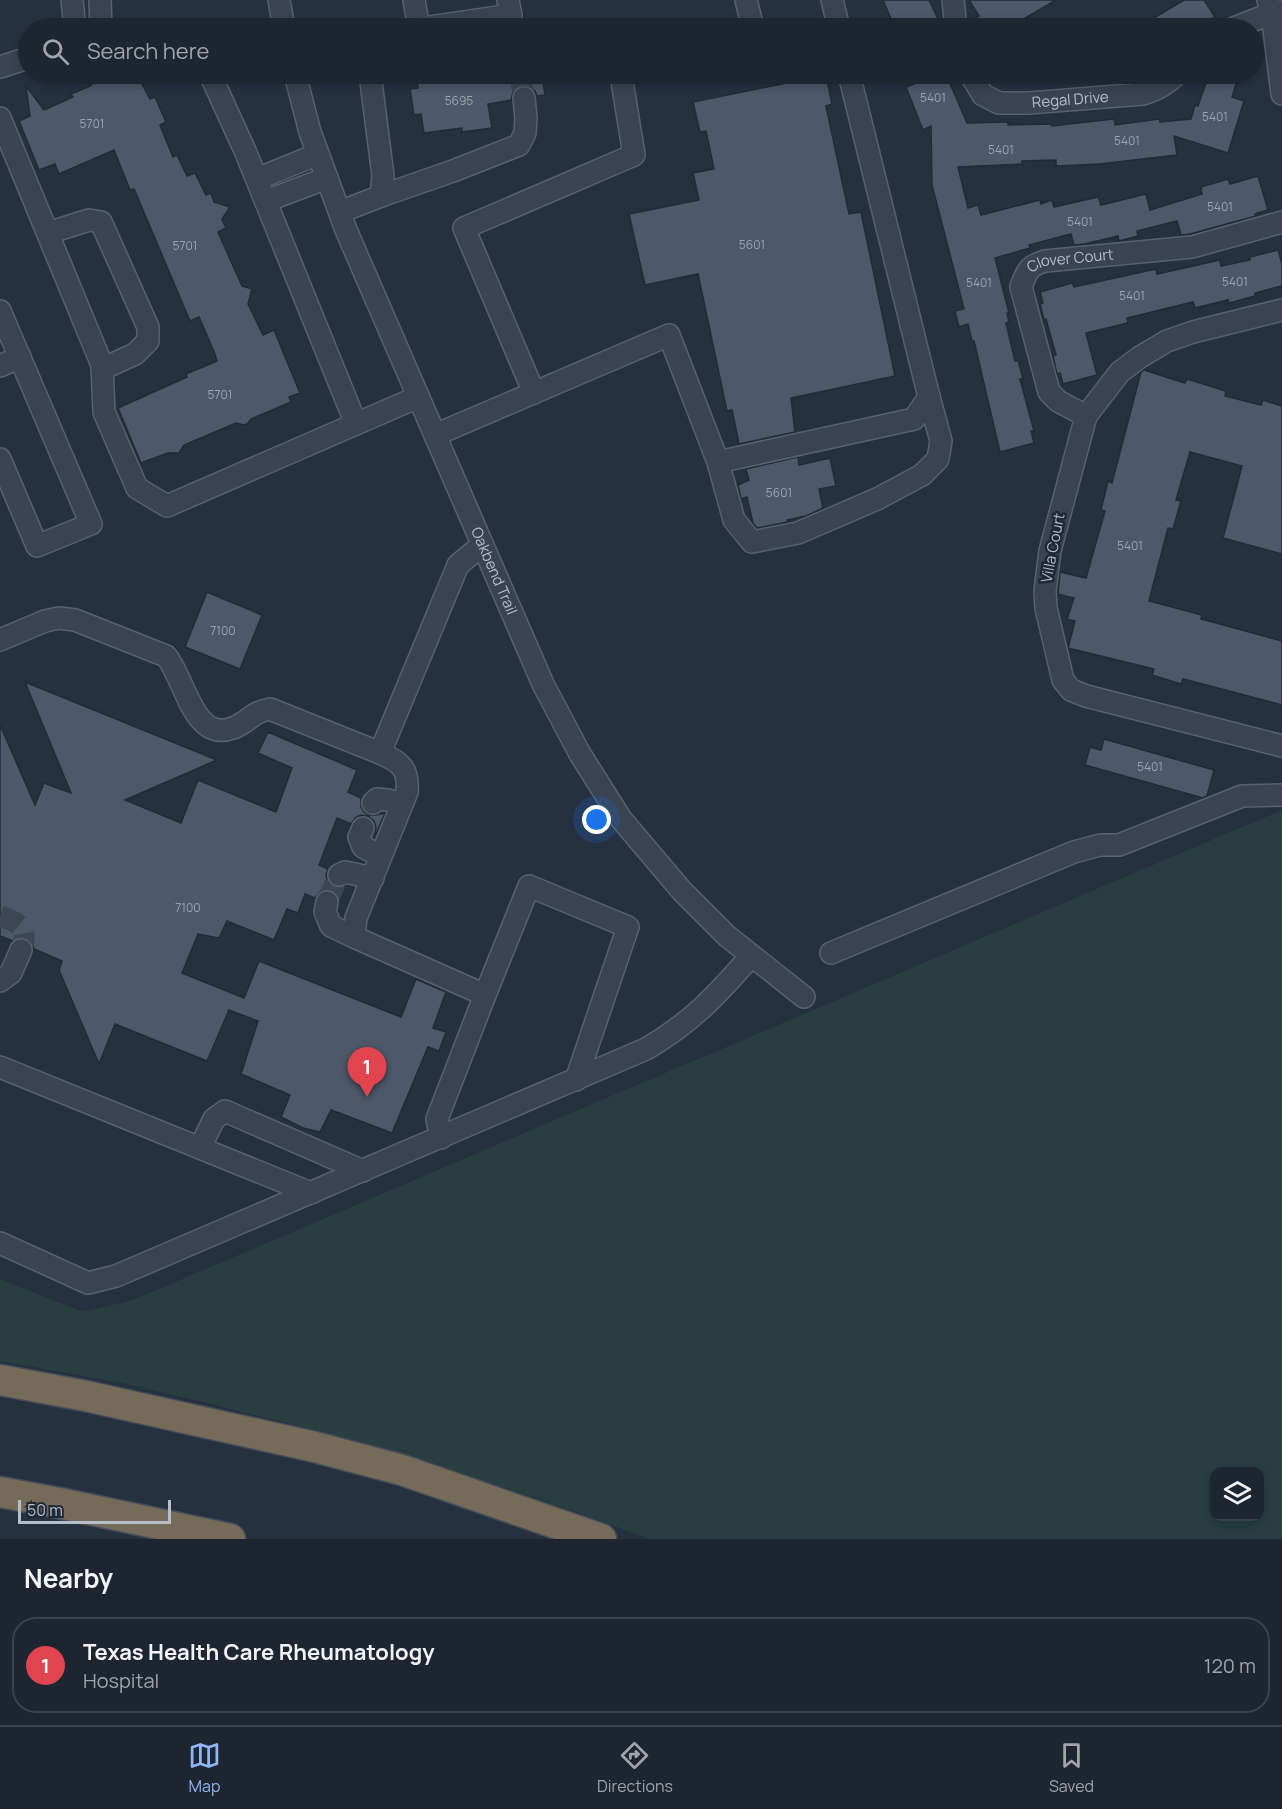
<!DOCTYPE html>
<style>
body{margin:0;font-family:Manrope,sans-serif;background:#252d38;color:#f1f3f6}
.controls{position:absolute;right:18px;bottom:18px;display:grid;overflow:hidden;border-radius:12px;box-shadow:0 3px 9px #0003}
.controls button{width:54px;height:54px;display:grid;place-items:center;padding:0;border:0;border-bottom:2px solid #3a424c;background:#1c2530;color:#f1f3f6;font:30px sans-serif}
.scale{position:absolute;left:18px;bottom:15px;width:153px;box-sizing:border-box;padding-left:6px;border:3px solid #b7becb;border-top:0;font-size:16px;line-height:21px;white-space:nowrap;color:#b7becb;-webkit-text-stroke:4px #1f2835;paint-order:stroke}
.you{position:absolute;left:597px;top:820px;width:21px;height:21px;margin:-15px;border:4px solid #fff;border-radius:50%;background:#1a73e8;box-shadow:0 0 0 9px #1a73e833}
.badge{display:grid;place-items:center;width:39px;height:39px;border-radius:50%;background:#91b6f6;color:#fff;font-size:20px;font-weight:700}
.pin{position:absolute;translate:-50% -50px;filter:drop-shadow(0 2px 3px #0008)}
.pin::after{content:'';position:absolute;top:32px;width:21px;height:18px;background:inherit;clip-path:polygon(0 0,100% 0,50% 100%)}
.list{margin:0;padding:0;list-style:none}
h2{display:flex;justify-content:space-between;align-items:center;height:78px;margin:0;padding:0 24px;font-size:26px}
h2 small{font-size:20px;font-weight:400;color:#a0a5ab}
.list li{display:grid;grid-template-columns:39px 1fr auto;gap:18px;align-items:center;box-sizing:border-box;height:96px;margin:0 12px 12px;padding:0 12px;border:2px solid #3a424c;border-radius:24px}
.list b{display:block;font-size:22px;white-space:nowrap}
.list p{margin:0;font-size:20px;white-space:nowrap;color:#a0a5ab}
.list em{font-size:20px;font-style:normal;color:#a0a5ab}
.icon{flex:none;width:33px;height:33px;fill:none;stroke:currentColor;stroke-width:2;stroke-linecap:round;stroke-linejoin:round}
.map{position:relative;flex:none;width:1282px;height:1539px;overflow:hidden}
.search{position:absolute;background:#1c2530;box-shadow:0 3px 9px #0003;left:18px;right:18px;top:18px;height:66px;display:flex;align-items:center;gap:15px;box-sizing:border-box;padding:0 21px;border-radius:33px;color:#a0a5ab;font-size:22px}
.sheet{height:186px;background:#1c2530}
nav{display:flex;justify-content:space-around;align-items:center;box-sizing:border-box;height:84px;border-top:2px solid #3a424c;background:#1c2530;font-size:16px;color:#a0a5ab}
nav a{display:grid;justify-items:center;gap:3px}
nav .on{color:#91b6f6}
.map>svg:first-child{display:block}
.green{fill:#283e41;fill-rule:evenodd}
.building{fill:#4d5869;stroke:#212a37;stroke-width:1.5}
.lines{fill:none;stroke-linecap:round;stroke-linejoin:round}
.minor-tunnel{stroke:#3c4655;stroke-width:21;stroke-dasharray:21 10;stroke-linecap:butt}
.minor-casing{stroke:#58616e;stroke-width:24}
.highway-casing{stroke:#454e5b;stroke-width:33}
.minor{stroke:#3a4350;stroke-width:21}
.highway{stroke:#766b58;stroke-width:30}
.labels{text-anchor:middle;stroke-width:5;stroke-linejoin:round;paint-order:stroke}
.number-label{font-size:12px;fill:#9ca4b2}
.street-label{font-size:15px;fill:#b7becb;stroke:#1f2835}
</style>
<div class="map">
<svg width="1282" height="1539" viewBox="0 0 1282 1539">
<rect width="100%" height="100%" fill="#263140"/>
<path class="green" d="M1282 810V1539H650L531 1496 336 1436 208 1403 122 1383 0 1361V1279L83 1312 133 1300ZM1214 1472H1260V1516H1214Z"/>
<g class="building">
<polygon points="883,0 929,0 937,17 937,22 935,23 937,28 895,28"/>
<polygon points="969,0 1056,0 1008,28 968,28 968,23 979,16"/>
<polygon points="1184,0 1204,0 1215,17 1196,28 1137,28"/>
<polygon points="118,74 135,74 138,83 141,82 150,99 155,97 166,122 160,125 173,157 177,155 187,176 195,173 206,195 211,193 214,202 230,207 222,219 226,228 218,232 242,286 252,289 248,304 263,335 274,330 300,393 289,397 291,402 251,419 247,424 244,425 236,423 184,445 179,453 168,453 141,463 118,408 187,377 186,374 217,361 215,354 199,317 190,321 134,189 130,190 114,150 59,174 55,164 39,170 19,121 30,116 26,86 44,110 73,97 71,94 90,86 97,79 102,80"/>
<polygon points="416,74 482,74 483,78 513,74 542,74 545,95 537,96 535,91 530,87 522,85 516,88 513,92 511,100 488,104 492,128 462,132 462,128 424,133 421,114 414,115 410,89 418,88"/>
<polygon points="909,74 946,74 967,123 1008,122 1008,125 1051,124 1052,126 1114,119 1115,125 1159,119 1160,122 1191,119 1195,105 1198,106 1209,74 1239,74 1232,97 1244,101 1228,153 1174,136 1177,155 1100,164 1056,166 1056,160 1022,161 1022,164 958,167 968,208 978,205 981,215 1040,200 1041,204 1052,200 1054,207 1098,197 1101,205 1146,194 1150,210 1202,194 1201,187 1228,179 1230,184 1258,176 1268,210 1255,214 1256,216 1190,234 1181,235 1177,221 1137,231 1138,236 1119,241 1118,236 1085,244 1074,245 1071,234 1029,245 1030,248 995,258 1009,313 1007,313 1009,322 1006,323 1015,361 1018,360 1023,379 1020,379 1034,431 1031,431 1034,443 1000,452 974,341 972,341 968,324 959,327 955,311 964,309 932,185 931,126 923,130 906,87 914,84"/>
<polygon points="826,75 832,104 826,106 849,214 861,212 895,376 791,398 795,432 739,444 732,410 727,411 698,274 645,285 629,214 699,200 693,173 714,169 706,131 700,132 693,102"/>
<polygon points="1278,250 1282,264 1282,286 1255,293 1255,296 1229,303 1228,300 1195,308 1193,302 1127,318 1128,323 1086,333 1097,375 1063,384 1060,373 1057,374 1053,356 1056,355 1046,319 1044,320 1040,304 1043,303 1040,292 1072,283 1074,287 1156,269 1157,274 1220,260 1221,266 1250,260 1250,257"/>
<polygon points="1144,370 1185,383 1187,379 1226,391 1225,396 1261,405 1263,400 1282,406 1282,554 1223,538 1242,466 1190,452 1176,500 1181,501 1173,529 1168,528 1149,601 1202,615 1201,619 1282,641 1282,705 1183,679 1181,684 1152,675 1154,669 1068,648 1075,621 1067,619 1074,598 1058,594 1060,572 1086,578 1105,511 1101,510 1108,481 1112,483 1141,372"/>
<polygon points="798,457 799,465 830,458 836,486 819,489 823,508 806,516 787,520 788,522 757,528 753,523 747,497 741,499 738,485 749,480 746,469"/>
<polygon points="207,592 262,615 240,669 185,647"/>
<polygon points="25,682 217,760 125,800 181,823 198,780 276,812 292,768 258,753 268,732 357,770 348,792 361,798 361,807 364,812 369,815 376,815 385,813 376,834 375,833 376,827 374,821 368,816 361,815 356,817 351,824 337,818 319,865 328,869 326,875 327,880 332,885 340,887 337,895 329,889 322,890 315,898 305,894 298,913 287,909 274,940 227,921 219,938 198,934 182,973 244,998 259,961 401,1017 416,979 446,992 433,1028 446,1032 439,1051 428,1047 392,1133 331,1110 320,1132 303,1128 281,1117 290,1095 241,1074 258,1021 229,1010 207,1061 115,1024 99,1064 59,970 62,961 34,949 32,943 26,938 19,937 13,941 0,936 0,725 35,805 44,783 71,793"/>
<polygon points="1104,739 1214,770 1207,796 1203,798 1085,765 1090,747 1101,750"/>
</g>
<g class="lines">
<g class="minor-tunnel">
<polyline points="520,74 524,98"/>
<polyline points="327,902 339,875"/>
<path d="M0 916C20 923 30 928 21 950"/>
</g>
<defs>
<g id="minor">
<polyline points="72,0 75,28"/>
<polyline points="100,0 101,28"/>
<polyline points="279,0 284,28"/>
<polyline points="414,0 419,28"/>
<polyline points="746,0 753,28"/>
<polyline points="832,0 839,28"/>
<polyline points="953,0 956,28"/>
<polyline points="1268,0 1272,13 1282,94"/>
<polyline points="422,28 511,15 508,0"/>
<polyline points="1234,28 1272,13 1282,11"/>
<polyline points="0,67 28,58"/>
<polyline points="210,74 246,153 356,424"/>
<path id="s1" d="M295 74 310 132 346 230 543 684 580 754 621 819 682 891 727 936 804 997"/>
<path id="s2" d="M970 74 983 95 999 103H1029L1143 94C1158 89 1167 84 1177 74"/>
<polyline points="0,118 102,365 104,412 137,488 167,506 418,397"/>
<polyline points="257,179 318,154"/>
<polyline points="381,196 453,171 519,145 525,133 526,118 524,98"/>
<polyline points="266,201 327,178"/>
<polyline points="340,212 381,196 383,176 370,74"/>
<polyline points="48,233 89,220 101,222 148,327 148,341 135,354 102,369"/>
<polyline points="1282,310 1193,332 1167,341 1140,357 1120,372 1086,416 1050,551 1045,591 1046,608 1063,680 1071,690 1086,696 1282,746"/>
<polyline points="0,311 91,524 37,546 0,459"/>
<polyline points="0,366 20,357"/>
<polyline points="534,393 464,228 634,155 621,75 627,74"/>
<path id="s3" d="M1086 416 1058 401 1049 392 1021 287C1027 271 1028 266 1045 261L1192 247 1282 222"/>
<polyline points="435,435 669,335 718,462 914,419 929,397 849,74"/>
<polyline points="718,462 734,520 752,542 798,533 877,499 922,475 938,459 941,441 929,397"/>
<path d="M0 640 45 621 59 618 75 620 166 656C185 678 193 743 233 728 248 723 251 712 270 709L380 753 458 565 482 545"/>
<path d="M380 753C401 762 409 769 407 792L356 918 354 937 485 995 437 1119 441 1138"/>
<polyline points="373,803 377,799 388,800 402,804"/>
<polyline points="363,828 359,837 363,847 381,856"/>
<polyline points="339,875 345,872 373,878"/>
<polyline points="327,902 325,912 331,926 354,937"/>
<polyline points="831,953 1074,852 1100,845 1119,845 1242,796 1282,795"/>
<polyline points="0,981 11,973 21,950"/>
<polyline points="485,995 529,886 628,927 576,1080"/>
<polyline points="0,1067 311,1193"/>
<polyline points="200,1148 214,1119 225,1111 363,1171"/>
<path d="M0 1243 88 1283 116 1276 646 1049C691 1023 716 996 751 956"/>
</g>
<g id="highway">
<polyline points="0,1380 86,1396 315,1447 402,1470 601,1539"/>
<polyline points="0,1492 59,1503 230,1539"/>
</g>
</defs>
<use href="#minor" class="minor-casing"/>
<use href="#highway" class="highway-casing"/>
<use href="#minor" class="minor"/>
<use href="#highway" class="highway"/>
</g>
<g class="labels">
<g class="number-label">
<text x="933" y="102">5401</text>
<text x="459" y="105">5695</text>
<text x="1215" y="121">5401</text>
<text x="92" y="128">5701</text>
<text x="1127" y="145">5401</text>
<text x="1001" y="154">5401</text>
<text x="1220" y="211">5401</text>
<text x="1080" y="226">5401</text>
<text x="752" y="249">5601</text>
<text x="185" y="250">5701</text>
<text x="1235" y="286">5401</text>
<text x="979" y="287">5401</text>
<text x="1132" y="300">5401</text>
<text x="220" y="399">5701</text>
<text x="779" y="497">5601</text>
<text x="1130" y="550">5401</text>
<text x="223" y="635">7100</text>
<text x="1150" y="771">5401</text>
<text x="188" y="912">7100</text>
</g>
<g class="street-label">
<text dy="5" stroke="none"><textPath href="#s2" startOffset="114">Regal Drive</textPath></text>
<text dy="5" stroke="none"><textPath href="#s3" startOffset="216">Clover Court</textPath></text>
<text transform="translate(1053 548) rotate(-79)" y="5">Villa Court</text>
<text dy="5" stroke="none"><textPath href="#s1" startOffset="536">Oakbend Trail</textPath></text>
</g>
</g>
</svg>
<div class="controls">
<button><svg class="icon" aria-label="layers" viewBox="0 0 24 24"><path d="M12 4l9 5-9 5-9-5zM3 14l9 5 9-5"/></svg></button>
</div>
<div class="scale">50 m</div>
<div class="you"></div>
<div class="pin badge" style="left:367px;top:1097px;background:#e0444e">1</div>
<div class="search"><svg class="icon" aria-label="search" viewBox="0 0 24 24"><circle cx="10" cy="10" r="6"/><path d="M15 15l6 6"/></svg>Search here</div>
</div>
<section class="sheet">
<h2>Nearby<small></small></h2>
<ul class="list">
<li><span class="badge" style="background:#e0444e">1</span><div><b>Texas Health Care Rheumatology</b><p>Hospital</p></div><em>120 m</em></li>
</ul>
</section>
<nav>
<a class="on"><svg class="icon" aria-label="map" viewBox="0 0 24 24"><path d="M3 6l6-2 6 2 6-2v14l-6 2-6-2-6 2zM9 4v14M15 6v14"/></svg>Map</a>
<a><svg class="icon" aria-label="directions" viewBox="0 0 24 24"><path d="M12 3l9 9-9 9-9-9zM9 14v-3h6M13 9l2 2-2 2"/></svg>Directions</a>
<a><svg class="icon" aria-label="saved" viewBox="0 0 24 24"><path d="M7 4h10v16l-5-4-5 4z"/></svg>Saved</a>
</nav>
